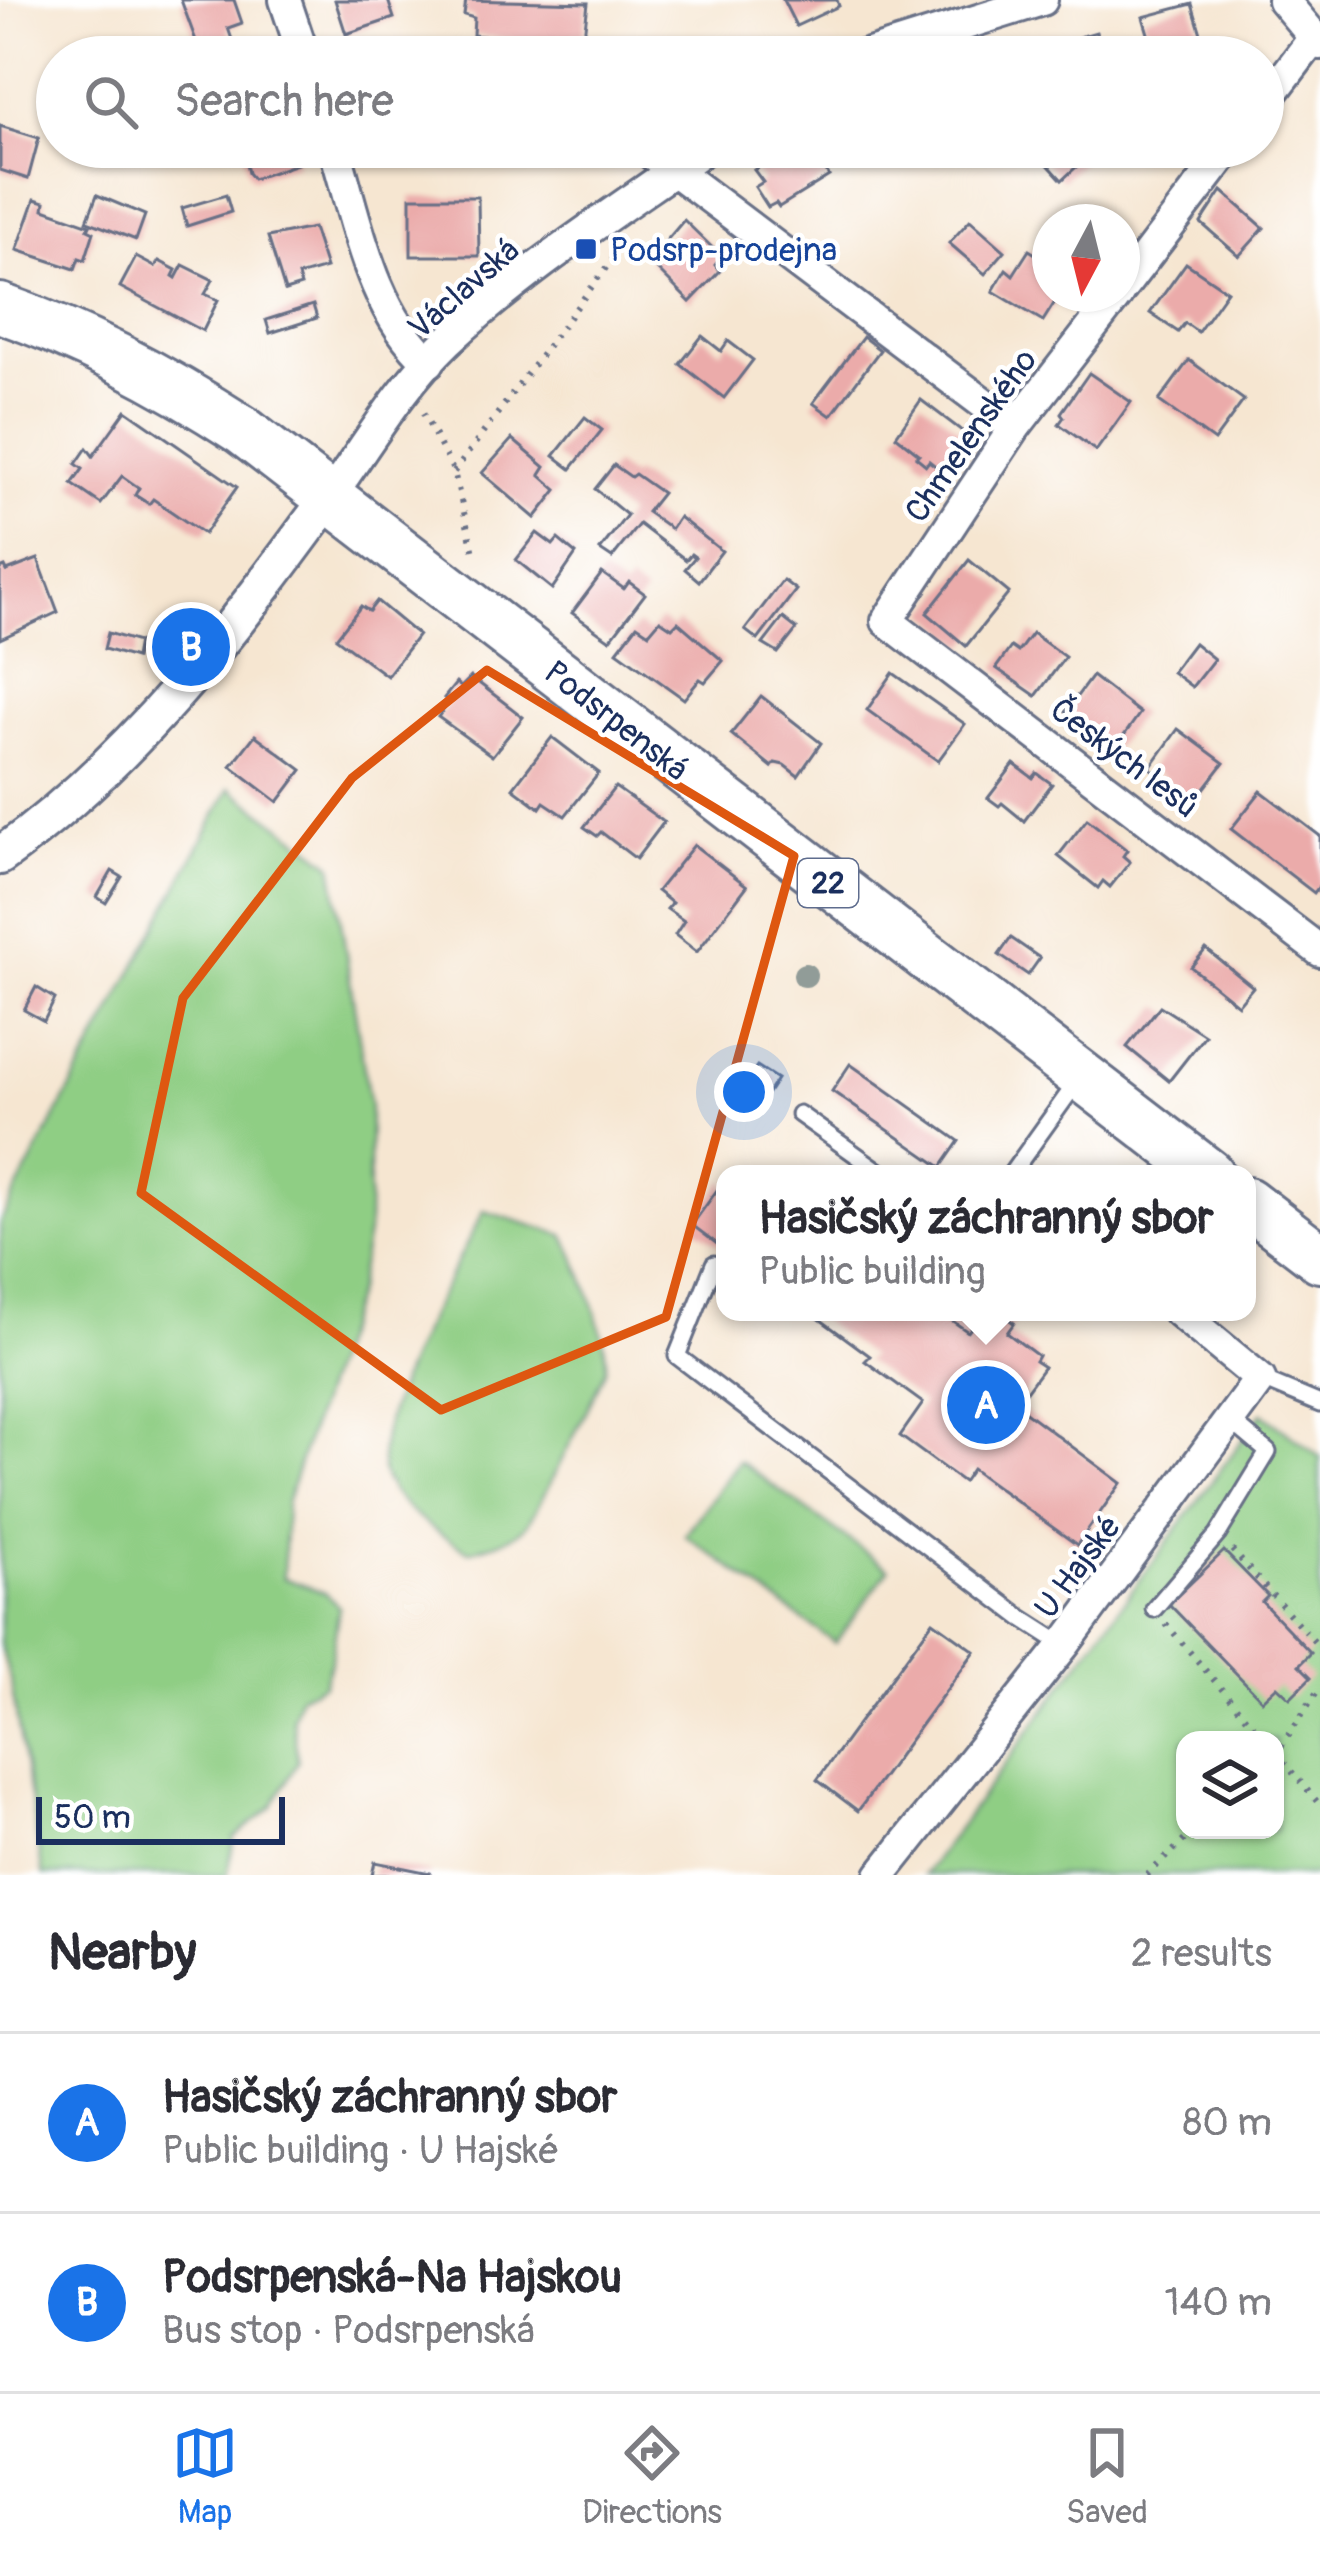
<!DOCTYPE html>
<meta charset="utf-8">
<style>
body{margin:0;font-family:Pangolin,sans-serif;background:#f2f2f3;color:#2b2b33}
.controls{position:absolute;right:36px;bottom:36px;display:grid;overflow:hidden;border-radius:24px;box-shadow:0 3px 9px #0004}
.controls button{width:108px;height:108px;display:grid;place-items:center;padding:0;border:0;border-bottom:3px solid #e1e1e2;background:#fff;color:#2b2b33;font:60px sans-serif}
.compass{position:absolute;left:1032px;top:204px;width:108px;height:108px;border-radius:50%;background:#fff;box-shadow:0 3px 9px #0004;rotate:187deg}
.scale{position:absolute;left:36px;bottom:30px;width:249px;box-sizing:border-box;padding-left:12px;border:6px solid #1b2f5e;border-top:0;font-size:33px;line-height:42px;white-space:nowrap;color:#1b2f5e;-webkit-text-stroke:9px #fff;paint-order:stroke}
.you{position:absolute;left:744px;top:1092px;width:42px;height:42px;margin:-30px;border:9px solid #fff;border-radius:50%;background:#1a73e8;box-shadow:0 0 0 18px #1a73e833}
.badge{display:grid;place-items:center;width:78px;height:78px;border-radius:50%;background:#1a73e8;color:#fff;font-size:39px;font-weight:700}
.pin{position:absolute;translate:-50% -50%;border:6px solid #fff;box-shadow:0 3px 12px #0006}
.popup{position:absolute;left:716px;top:1165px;width:540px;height:156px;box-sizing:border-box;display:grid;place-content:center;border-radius:24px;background:#fff;filter:drop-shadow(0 3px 9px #0005);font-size:39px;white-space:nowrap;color:#7c7c81}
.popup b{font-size:45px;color:#2b2b33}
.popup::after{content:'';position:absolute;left:50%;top:100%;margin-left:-24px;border:24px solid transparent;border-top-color:#fff}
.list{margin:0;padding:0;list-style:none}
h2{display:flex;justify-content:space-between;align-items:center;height:156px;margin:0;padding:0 48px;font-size:51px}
h2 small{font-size:39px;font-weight:400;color:#7c7c81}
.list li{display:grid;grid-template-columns:78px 1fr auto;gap:36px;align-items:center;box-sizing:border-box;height:180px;padding:0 48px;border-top:3px solid #e1e1e2}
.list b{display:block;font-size:45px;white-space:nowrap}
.list p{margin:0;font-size:39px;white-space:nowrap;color:#7c7c81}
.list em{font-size:39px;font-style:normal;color:#7c7c81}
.icon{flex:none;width:66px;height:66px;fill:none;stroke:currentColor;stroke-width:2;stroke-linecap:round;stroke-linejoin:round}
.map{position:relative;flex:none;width:1320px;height:1875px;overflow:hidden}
.search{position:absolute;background:#fff;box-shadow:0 3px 9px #0004;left:36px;right:36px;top:36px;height:132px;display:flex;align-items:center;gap:30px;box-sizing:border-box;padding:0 42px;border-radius:66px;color:#7c7c81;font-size:45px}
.sheet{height:516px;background:#fff}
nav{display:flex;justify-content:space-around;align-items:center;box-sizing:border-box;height:168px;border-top:3px solid #e1e1e2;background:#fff;font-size:33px;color:#7c7c81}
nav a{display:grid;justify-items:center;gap:6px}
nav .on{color:#1a73e8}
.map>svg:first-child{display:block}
.green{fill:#8fce84;stroke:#557e71;stroke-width:3;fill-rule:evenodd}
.building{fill:#ebabaa}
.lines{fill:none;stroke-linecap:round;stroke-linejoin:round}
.service-casing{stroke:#686f86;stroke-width:21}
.minor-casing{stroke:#686f86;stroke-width:36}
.tertiary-casing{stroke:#686f86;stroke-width:42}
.primary-casing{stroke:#686f86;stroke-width:54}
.path{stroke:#686f86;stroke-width:6;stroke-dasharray:3 9;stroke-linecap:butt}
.service{stroke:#fff;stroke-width:15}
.minor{stroke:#fff;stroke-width:30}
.tertiary{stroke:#fff;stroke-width:36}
.primary{stroke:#fff;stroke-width:48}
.tree{fill:#919c98}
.marked{fill:none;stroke:#de5710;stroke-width:9;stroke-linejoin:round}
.transit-dot{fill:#1a4fb4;stroke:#fff;stroke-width:4.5}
.labels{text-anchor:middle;stroke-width:9;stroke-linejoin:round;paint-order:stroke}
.shield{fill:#fff;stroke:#5f6d8e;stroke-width:3}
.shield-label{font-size:30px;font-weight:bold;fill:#1b2f5e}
.transit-label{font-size:33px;fill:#164399;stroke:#fff;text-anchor:start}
.street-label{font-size:33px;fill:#1b2f5e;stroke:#fff}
</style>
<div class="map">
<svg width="1320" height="1875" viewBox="0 0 1320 1875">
<rect width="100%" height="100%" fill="#fff"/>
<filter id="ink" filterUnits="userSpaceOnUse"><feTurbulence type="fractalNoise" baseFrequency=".00833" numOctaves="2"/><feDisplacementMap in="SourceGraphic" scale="24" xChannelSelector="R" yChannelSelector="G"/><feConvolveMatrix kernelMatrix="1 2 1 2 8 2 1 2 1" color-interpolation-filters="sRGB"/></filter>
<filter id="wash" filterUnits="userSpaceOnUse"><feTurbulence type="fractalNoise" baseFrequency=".004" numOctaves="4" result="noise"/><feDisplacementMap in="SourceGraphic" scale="48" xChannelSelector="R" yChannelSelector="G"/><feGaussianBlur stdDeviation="2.7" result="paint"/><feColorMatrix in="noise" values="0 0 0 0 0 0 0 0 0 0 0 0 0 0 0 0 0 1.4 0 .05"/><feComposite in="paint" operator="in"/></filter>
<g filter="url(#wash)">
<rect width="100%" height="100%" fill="#f6e6d1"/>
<g class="green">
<polygon points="230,788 332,864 370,1107 368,1228 357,1288 286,1503 283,1578 326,1593 339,1607 331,1661 323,1685 300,1695 292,1717 298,1761 272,1807 234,1838 227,1875 43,1875 11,1684 0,1643 0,1222"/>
<path d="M484 1211 564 1235C579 1262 608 1336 606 1366 605 1376 536 1513 527 1524 515 1539 487 1546 469 1551 441 1536 399 1509 385 1479 361 1428 459 1261 484 1211Z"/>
<path d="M1262 1413 1320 1457V1875H924ZM1185 1740H1275V1830H1185Z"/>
<polygon points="739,1461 889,1569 835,1643 685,1535"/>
</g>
<g id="blocks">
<g class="building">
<polygon points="181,0 234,0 242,23 228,28 238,57 202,57"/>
<polygon points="335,0 388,0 394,18 346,34"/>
<polygon points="466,0 588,3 584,36 574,34 572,46 473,35 474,18 464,15"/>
<polygon points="783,0 837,0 839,6 796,26"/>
<polygon points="1192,4 1208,57 1155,57 1143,17"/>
<polygon points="1096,32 1103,57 1051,57 1048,46"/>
<polygon points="656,35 692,57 642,57"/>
<polygon points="0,126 39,138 28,179 0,170"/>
<polygon points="242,147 291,147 297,164 253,179 248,173"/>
<polygon points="792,147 810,147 829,176 779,207 776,203 768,207 755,187 763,182 754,170"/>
<polygon points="1032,147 1080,147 1088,156 1062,180"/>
<polygon points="1222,191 1264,228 1239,256 1201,223"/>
<polygon points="97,195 145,215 136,240 87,221"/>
<polygon points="226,195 231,212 187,226 182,208"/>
<polygon points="411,197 478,197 479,256 411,256"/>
<polygon points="35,199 45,202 44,209 90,225 88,229 94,232 85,260 79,258 75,269 17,250"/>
<polygon points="684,220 722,257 715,265 720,271 690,302 649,261"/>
<polygon points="970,220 1005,251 985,274 949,243"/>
<polygon points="313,228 326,268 298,276 301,286 285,291 268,237"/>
<polygon points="1029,250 1050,263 1050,294 1060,294 1043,321 993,291 1006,269 1013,275"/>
<polygon points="136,257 155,267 159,261 176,270 173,276 176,278 183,265 213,280 205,294 218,300 203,331 120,287"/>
<polygon points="1186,263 1227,291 1198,332 1185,323 1178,332 1150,313"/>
<polygon points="313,305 317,318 270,333 266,320"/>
<polygon points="702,336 721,351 728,341 753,360 724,398 680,364"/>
<polygon points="863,337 880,350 831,416 813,403"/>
<polygon points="1189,360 1244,400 1214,441 1159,401"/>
<polygon points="1089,373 1131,402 1096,451 1059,424 1064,417 1061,413"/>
<polygon points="921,400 970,437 943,472 929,461 926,465 916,457 919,454 896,436"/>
<polygon points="126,410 237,487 204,534 153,499 149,504 135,495 139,488 122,476 101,504 72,484 83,469 76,464 87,448 93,456"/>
<polygon points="585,417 602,430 571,469 554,456"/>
<polygon points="512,439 545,467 540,475 557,490 535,518 482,473"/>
<polygon points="614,465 631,477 635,474 662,493 647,512 671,529 679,517 722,551 699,581 685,569 695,557 691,554 686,560 639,524 612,558 600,550 627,515 595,489"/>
<polygon points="537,533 553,545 558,539 576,554 552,589 516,560"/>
<polygon points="38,559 58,612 0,639 0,569 5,567 7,571"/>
<polygon points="969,560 1009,593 966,646 927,613"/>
<polygon points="602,573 624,589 629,582 645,594 610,640 572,613"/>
<polygon points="783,580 796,590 758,640 745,630"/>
<polygon points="377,601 418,635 387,676 336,638 361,606 369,611"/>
<polygon points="783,618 797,629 778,653 763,644"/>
<polygon points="660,620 672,628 678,622 723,661 705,682 700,679 684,699 617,651 637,625 649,633"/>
<polygon points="108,633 138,642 135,658 104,649"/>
<polygon points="1032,633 1065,657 1036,696 996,668 1011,647 1018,652"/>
<polygon points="1194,643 1214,659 1192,687 1172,672"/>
<polygon points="893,673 965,724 938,761 867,710"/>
<polygon points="1092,676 1140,713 1115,748 1101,738 1098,743 1077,730 1082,723 1066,711"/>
<polygon points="471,677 523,717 492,756 438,717 449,702 444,698 456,683 461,687"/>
<polygon points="761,696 821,743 798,776 784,765 775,763 772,767 731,734"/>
<polygon points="1178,729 1224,763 1194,802 1150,768"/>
<polygon points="255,735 302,770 278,802 231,766"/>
<polygon points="552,737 599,773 565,816 544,802 540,808 513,788"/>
<polygon points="1014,764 1033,778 1037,773 1052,784 1024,821 1002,803 999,806 988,798"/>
<polygon points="615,787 664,822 636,859 601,832 597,836 584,827"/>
<polygon points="1261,791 1320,836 1320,885 1314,893 1231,829"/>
<polygon points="1087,819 1127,850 1123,856 1130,862 1110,887 1103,881 1098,888 1058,856"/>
<polygon points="694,845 747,886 697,952 675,935 684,921 667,909 672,903 657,891"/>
<polygon points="112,871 122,877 106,903 97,897"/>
<polygon points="1011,938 1040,958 1028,975 999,955"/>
<polygon points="1206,949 1253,987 1238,1005 1191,967"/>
<polygon points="36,987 55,999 44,1021 24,1010"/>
<polygon points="1160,1006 1205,1035 1169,1081 1127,1047"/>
<polygon points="850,1064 959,1141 941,1167 832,1091"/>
<polygon points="757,1066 777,1079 760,1105 739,1090"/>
<polygon points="725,1179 725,1250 692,1225"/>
<polygon points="810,1312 940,1312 968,1332 983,1312 998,1312 1014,1323 1007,1333 1038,1356 1035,1361 1044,1367 1016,1405 1121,1483 1077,1545 972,1469 963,1482 900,1436 923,1403 865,1361 870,1356"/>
<polygon points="1224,1551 1268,1596 1262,1602 1311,1653 1299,1665 1311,1677 1290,1698 1277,1686 1262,1700 1169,1604"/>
<polygon points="933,1621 975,1651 858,1811 817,1780"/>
<polygon points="375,1862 430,1873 430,1875 372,1875"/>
</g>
</g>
</g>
<g filter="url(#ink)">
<use href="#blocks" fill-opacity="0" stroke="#686f86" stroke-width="3"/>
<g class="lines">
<defs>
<g id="service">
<polyline points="799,1114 883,1174"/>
<polyline points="1011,1174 1079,1079"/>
<polyline points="714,1264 677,1356 1022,1618 1064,1645"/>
<polyline points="1260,1379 1320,1404"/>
<polyline points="1154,1609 1218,1534 1268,1452 1230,1420"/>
</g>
<g id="minor">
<polyline points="285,0 304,57"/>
<polyline points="1283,0 1320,44"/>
<polyline points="860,57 1042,0"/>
<polyline points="1263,105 1314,38"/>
<path d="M334 147C357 220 370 309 429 362"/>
<polyline points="643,147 1015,427"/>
<polyline points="1122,288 1230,147"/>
<polyline points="1118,294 1015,427 887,621 1320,951"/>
<path d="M331 495C368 443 402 385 448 341 526 268 620 209 707 147"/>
<polyline points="881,1875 1064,1645 1260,1379 1179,1312"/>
</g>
<path id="tertiary" d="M0 856C135 759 234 628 331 495"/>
<g id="primary">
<path d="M0 308C86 338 165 380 242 430L1209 1174"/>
<polyline points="1247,1202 1320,1258"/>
</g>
</defs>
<use href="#service" class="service-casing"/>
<use href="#minor" class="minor-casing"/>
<use href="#tertiary" class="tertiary-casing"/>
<use href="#primary" class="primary-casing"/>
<g class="path">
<polyline points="423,413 454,472 475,557"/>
<polyline points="454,472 620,249"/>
<polyline points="1232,1550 1320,1648"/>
<polyline points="1166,1624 1265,1740"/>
<polyline points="1276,1753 1320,1805"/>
<polyline points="1275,1756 1320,1687"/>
<polyline points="1147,1875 1195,1830"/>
</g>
<use href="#service" class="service"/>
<use href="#minor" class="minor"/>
<use href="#tertiary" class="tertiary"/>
<use href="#primary" class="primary"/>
</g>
<circle class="tree" cx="805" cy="975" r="12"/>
</g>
<path class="marked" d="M487 670 794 856 666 1317 441 1410 141 1193 183 998 352 778Z"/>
<rect class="transit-dot" x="574" y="237" width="24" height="24" rx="6"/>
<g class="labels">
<rect class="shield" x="798" y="859" width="60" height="48" rx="9"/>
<g class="shield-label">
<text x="828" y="893">22</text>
</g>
<g class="transit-label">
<text x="610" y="261">Podsrp-prodejna</text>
</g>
<g class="street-label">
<text transform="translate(463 288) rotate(-41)" y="12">Václavská</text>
<text transform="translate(970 435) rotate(-55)" y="12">Chmelenského</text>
<text transform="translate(617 720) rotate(38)" y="12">Podsrpenská</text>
<text transform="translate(1125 757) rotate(37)" y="12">Českých lesů</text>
<text transform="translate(1077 1566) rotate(-53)" y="12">U Hajské</text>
</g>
</g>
</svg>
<div class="controls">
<button><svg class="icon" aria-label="layers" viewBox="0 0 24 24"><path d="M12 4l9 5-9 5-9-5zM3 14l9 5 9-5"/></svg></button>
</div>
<svg class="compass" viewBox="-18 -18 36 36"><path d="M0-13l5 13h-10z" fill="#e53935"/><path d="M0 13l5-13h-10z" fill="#7c7c81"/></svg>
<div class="scale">50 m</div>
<div class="you"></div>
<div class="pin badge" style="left:986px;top:1405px">A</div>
<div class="popup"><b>Hasičský záchranný sbor</b>Public building</div>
<div class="pin badge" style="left:191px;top:647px">B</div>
<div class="search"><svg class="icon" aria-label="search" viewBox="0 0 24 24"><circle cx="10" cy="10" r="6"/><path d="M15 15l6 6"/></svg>Search here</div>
</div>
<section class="sheet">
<h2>Nearby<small>2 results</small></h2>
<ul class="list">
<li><span class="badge">A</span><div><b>Hasičský záchranný sbor</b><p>Public building · U Hajské</p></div><em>80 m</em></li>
<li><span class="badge">B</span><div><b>Podsrpenská-Na Hajskou</b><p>Bus stop · Podsrpenská</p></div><em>140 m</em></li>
</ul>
</section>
<nav>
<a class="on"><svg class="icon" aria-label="map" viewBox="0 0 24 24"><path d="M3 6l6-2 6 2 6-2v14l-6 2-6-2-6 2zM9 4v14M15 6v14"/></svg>Map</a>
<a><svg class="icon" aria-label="directions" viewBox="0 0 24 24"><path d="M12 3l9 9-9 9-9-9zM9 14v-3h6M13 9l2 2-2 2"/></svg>Directions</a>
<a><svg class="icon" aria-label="saved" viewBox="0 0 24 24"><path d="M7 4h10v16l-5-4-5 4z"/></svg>Saved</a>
</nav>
